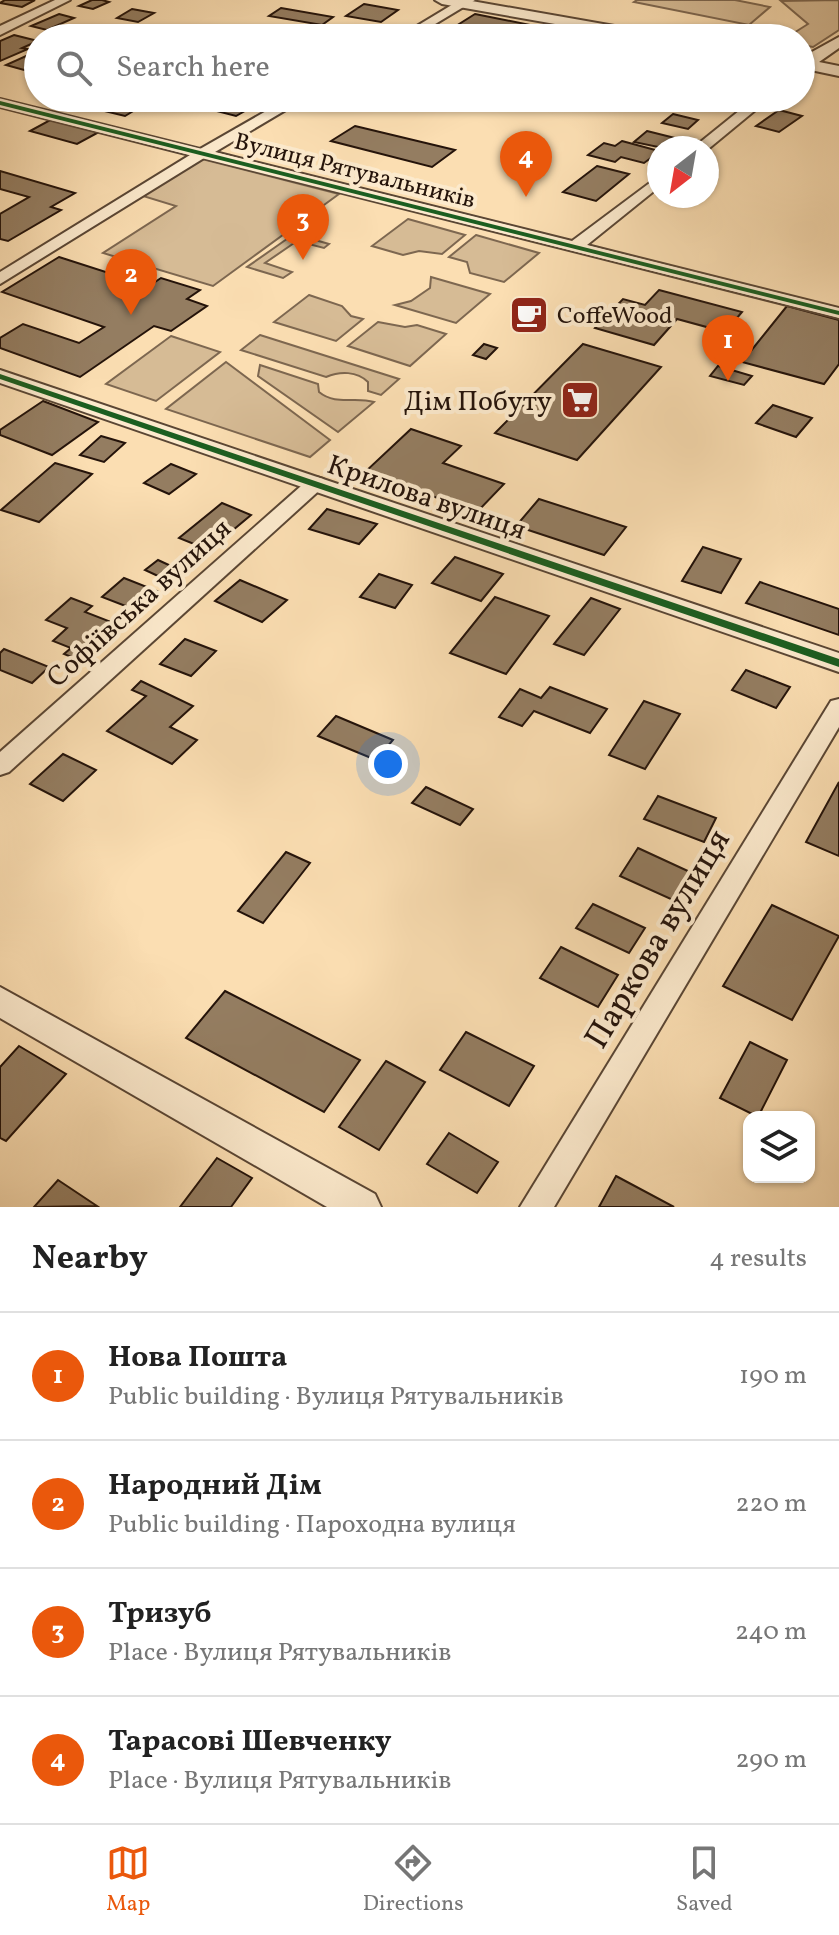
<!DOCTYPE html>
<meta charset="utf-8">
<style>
body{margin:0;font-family:Vollkorn,serif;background:#f2f2f2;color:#222}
.controls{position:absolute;right:24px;bottom:24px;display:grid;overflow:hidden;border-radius:16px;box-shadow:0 2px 6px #0004}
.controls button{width:72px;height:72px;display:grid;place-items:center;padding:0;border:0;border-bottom:2px solid #e0e0e0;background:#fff;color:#222;font:40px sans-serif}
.compass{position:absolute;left:647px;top:136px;width:72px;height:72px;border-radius:50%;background:#fff;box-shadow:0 2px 6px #0004;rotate:211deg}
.you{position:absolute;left:388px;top:764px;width:28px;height:28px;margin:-20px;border:6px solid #fff;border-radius:50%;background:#1a73e8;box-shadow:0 0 0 12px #1a73e833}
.badge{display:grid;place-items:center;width:52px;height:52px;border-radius:50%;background:#ea580c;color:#fff;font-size:26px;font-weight:700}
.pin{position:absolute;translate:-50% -66px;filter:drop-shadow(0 2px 4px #0008)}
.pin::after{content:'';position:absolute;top:42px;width:28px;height:24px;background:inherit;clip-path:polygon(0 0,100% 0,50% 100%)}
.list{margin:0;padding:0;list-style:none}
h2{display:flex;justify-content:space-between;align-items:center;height:104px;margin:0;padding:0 32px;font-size:34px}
h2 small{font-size:26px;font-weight:400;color:#767676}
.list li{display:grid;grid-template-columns:52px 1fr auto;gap:24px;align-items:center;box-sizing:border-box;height:128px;padding:0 32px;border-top:2px solid #e0e0e0}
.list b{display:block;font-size:30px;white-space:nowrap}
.list p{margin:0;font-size:26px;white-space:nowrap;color:#767676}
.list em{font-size:26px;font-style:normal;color:#767676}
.icon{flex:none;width:44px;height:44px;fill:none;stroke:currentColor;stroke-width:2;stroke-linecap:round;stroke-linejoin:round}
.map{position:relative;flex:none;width:839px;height:1207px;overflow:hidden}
.search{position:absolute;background:#fff;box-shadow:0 2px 6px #0004;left:24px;right:24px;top:24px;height:88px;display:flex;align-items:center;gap:20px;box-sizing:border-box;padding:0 28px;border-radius:44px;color:#767676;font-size:30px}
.sheet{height:616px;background:#fff}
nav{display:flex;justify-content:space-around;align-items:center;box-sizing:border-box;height:112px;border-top:2px solid #e0e0e0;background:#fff;font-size:22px;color:#767676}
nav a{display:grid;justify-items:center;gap:4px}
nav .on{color:#ea580c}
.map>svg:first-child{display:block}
.green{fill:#d6bb95;stroke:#7d6750;stroke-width:2}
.building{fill:#947d61;stroke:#24130a;stroke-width:2}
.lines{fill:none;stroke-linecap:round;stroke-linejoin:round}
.minor-casing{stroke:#5a4634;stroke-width:4}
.tertiary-casing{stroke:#5a4634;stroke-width:4}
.minor{fill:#fceacd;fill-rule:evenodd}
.tertiary{fill:#fceacd;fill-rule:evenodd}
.cycleway-casing{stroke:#fceacd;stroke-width:5}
.cycleway{fill:#1b5e20;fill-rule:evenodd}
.labels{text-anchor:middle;stroke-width:8;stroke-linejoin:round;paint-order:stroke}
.far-street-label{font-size:24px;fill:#24130a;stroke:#fceacd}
.far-poi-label{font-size:24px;fill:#24130a;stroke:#fceacd;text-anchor:start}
.poi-label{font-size:28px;fill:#24130a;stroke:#fceacd;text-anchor:end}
.street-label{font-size:28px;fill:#24130a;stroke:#fceacd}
.near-street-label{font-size:34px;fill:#24130a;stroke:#fceacd}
</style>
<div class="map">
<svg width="839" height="1207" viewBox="0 0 839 1207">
<rect width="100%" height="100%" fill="#fbdeb2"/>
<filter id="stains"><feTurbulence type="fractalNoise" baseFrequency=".0025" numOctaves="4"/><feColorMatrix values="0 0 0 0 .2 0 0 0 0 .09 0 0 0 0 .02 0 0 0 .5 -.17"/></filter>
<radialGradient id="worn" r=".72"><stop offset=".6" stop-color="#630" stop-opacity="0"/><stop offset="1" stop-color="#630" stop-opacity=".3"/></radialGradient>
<g class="green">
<polygon points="637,0 735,0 770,7 749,25 634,2"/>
<polygon points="839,0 839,30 813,47 801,45 801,38 786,38 808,24 781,1"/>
<polygon points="202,159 339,194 213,286 103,253 176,206 143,196"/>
<polygon points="408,219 465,235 442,254 419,251 403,255 372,246"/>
<polygon points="294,234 329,244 324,248 297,241 265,263 292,272 283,278 247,267"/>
<polygon points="476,235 539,253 504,282 470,273 467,262 449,257"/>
<polygon points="431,277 490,294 456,323 395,305 411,301 430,288"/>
<polygon points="309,295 342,306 351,316 363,319 336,341 274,322"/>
<polygon points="378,322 405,327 417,325 446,334 410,366 348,346"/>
<path d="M260 335 399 379 381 395 368 391V382C357 371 340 371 326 377L241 350Z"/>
<polygon points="171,336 220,352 156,401 106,384"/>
<polygon points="226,362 330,440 310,457 166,409"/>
<path d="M260 365 318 384 319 392C336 406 355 396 374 402L338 432 258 376Z"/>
</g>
<g class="building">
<polygon points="5,0 35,0 22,7 0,3"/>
<polygon points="92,0 102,0 109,2 93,9 79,6"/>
<polygon points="364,4 398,10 381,22 346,16"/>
<polygon points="281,8 333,17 322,25 269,16"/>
<polygon points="132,9 154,13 138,22 117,18"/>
<polygon points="59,14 74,18 47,30 31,26"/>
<polygon points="475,14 550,29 538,38 514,38 456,26"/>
<polygon points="14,35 38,41 22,48 28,49 0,61 0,41"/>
<polygon points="26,56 38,59 38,67 32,66 24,70 6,65"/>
<polygon points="92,98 121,98 145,104 125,116 80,105"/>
<polygon points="256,98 264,100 236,116 170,99"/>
<polygon points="779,110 802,116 779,132 756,126"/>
<polygon points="673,114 698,120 688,129 662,123"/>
<polygon points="52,119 99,132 77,144 30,131"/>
<polygon points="355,126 455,150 432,167 331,141"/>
<polygon points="647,131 675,138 663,148 634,142"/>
<polygon points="622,141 659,151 659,152 644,163 621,157 615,162 588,155 604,143 615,146"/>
<polygon points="597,166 629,174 596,201 563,192"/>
<polygon points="0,171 75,193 51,207 61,210 8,241 0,239 0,214 29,197 0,189"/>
<polygon points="59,257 149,286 161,278 200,290 187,299 207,306 171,331 154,326 80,377 0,348 0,338 23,324 79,343 104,327 2,292"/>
<polygon points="659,290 742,312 725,332 677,319 654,345 595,328 623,299 645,305"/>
<polygon points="787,306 839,320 839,364 824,384 742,362"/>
<polygon points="484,344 497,348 486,359 473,355"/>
<polygon points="583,344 661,367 577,460 495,433"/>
<polygon points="718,366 752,376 744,385 710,376"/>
<polygon points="43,401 98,422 52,455 0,435 0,430"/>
<polygon points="773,405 812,418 796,437 756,423"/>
<polygon points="411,429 461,446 443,463 504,484 477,512 365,472"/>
<polygon points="101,436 125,443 104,462 80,455"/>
<polygon points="55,463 92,474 39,522 1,510"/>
<polygon points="171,464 196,474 169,494 144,483"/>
<polygon points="539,499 626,527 604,555 516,526"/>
<polygon points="222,503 251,515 209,550 179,538"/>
<polygon points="327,509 377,524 359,544 309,529"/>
<polygon points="703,547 741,559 721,593 682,581"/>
<polygon points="455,557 503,574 481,601 432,583"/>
<polygon points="158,560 184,572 171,582 145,570"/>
<polygon points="379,574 412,585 395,608 360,597"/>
<polygon points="124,578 157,591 136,610 102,597"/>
<polygon points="240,580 287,600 262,622 215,601"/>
<polygon points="760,582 839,609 839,635 746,603"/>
<polygon points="495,597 549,616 506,674 450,653"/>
<polygon points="71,598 92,606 85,612 124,627 86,663 64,654 71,648 53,641 67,628 46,620"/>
<polygon points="591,598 620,609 584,655 554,644"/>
<polygon points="185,639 216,651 191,676 160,664"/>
<polygon points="4,649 49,667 32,683 0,670 0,653"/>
<polygon points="746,670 790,687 776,708 732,690"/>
<polygon points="141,681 193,706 170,727 197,740 172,764 107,731 146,696 132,690"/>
<polygon points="550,687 607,709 590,733 534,711 522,726 499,717 520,689 541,698"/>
<polygon points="644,701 680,714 645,769 609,755"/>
<polygon points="336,716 393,740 376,760 318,736"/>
<polygon points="63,754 96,770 63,801 30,784"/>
<polygon points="839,782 839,856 806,842"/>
<polygon points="426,787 473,809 460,825 412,803"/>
<polygon points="658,796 716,818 704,842 644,819"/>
<polygon points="638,848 690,872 673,900 620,876"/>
<polygon points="286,852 310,863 263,923 238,911"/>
<polygon points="593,904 645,928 629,953 576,928"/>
<polygon points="772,905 839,936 792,1020 723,986"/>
<polygon points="561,947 618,975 598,1007 540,978"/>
<polygon points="225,991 360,1060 324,1112 186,1038"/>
<polygon points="466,1032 534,1066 509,1106 440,1070"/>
<polygon points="750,1042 787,1060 758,1117 720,1098"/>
<polygon points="19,1046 66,1074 6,1141 0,1138 0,1067"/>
<polygon points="386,1061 425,1082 379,1150 339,1127"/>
<polygon points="449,1133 498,1162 477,1193 427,1164"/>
<polygon points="217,1158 252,1178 231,1207 180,1207"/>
<polygon points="616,1176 674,1207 599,1207"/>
<polygon points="58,1180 97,1206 34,1207"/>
</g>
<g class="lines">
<defs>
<g id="minor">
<polygon points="55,0 70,0 0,35 0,26"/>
<polygon points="460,0 475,0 412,38 397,38"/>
<polygon points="289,98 306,98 215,152 572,241 659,176 659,187 587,245 839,308 839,318 204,158 0,284 0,272 190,155 0,107 0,99 200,149"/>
<polygon points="755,98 770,98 707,150 693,148"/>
<polygon points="316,477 323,479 326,483 323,487 9,772 0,775 0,752 309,479"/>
<polygon points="839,699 839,727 554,1207 520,1207 831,701"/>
</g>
<g id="tertiary">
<polygon points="435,0 466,0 660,34 667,38 635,38 442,4"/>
<polygon points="839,37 839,48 819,62 839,66 839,76 801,68 801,58"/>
<polygon points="0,370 839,653 839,672 0,383"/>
<polygon points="0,987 375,1194 381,1207 327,1207 0,1018"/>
</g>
</defs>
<use href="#minor" class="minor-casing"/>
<use href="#tertiary" class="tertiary-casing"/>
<use href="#minor" class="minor"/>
<use href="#tertiary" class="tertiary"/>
<defs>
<g id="cycleway">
<polygon points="0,101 839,311 839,315 0,105"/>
<polygon points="0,374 839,659 839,667 0,379"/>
</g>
</defs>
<use href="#cycleway" class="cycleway-casing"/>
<use href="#cycleway" class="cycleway"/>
</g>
<defs>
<symbol id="cafe-square" viewBox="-11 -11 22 22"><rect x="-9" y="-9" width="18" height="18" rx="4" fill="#8f2418" stroke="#fceacd"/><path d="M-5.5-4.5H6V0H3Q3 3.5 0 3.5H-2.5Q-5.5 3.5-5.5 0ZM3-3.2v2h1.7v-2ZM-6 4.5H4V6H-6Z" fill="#fff"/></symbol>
<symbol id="supermarket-square" viewBox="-11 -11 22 22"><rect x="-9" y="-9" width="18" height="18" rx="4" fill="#8f2418" stroke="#fceacd"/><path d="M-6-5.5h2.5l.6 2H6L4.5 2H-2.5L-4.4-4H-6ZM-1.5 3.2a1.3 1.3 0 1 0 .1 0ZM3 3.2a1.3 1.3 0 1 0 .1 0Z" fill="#fff"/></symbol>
</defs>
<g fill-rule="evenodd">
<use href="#cafe-square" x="507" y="293" width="44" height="44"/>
<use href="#supermarket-square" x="558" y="378" width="44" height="44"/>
</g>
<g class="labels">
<g class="far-street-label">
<text transform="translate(355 170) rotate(14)" y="8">Вулиця Рятувальників</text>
</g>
<g class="far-poi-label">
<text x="557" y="323">CoffeWood</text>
</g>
<g class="poi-label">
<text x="552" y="410">Дім Побуту</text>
</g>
<g class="street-label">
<text transform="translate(427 496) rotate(19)" y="10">Крилова вулиця</text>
<text transform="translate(138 602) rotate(-42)" y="10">Софіївська вулиця</text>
</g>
<g class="near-street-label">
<text transform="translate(656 938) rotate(-59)" y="12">Паркова вулиця</text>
</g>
</g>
<rect width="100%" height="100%" filter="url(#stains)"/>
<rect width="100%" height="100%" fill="url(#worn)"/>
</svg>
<div class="controls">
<button><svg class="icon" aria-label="layers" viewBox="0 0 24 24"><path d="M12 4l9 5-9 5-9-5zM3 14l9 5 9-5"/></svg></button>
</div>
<svg class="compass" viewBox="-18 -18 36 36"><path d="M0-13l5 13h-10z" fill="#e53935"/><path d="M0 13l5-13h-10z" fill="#767676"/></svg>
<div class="you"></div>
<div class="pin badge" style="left:728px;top:381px">1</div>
<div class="pin badge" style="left:131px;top:315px">2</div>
<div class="pin badge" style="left:303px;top:260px">3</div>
<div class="pin badge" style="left:526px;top:197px">4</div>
<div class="search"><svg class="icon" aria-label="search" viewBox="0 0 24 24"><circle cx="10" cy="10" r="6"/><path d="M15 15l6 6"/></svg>Search here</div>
</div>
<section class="sheet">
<h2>Nearby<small>4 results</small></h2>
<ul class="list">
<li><span class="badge">1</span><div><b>Нова Пошта</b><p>Public building · Вулиця Рятувальників</p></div><em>190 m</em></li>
<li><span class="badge">2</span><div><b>Народний Дім</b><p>Public building · Пароходна вулиця</p></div><em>220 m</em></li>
<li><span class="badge">3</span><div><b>Тризуб</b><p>Place · Вулиця Рятувальників</p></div><em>240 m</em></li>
<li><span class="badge">4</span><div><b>Тарасові Шевченку</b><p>Place · Вулиця Рятувальників</p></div><em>290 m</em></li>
</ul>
</section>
<nav>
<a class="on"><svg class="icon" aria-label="map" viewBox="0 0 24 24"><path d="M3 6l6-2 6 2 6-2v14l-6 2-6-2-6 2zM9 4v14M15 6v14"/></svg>Map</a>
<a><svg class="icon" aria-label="directions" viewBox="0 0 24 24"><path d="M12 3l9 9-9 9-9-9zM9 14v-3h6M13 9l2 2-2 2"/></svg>Directions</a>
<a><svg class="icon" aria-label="saved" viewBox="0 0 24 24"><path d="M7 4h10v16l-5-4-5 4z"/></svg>Saved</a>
</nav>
